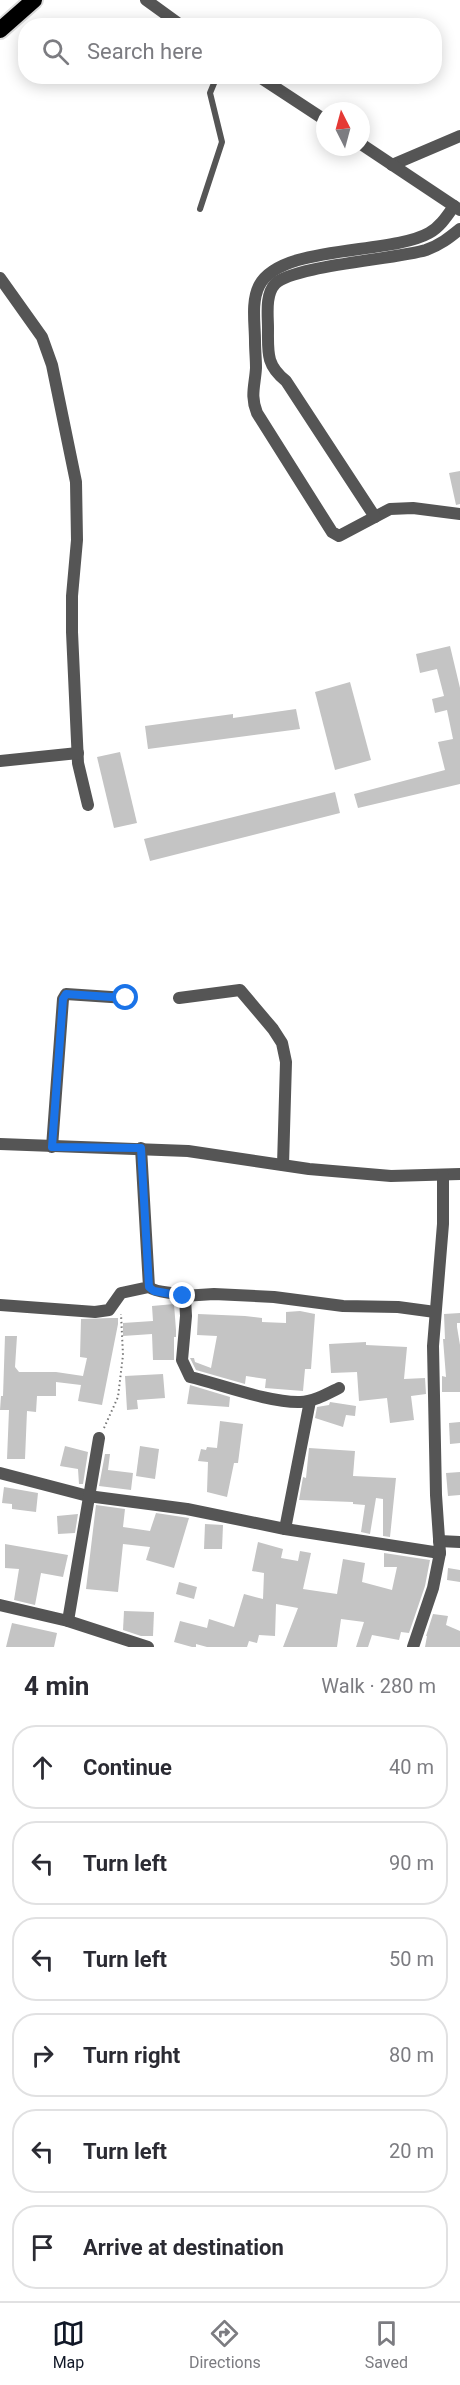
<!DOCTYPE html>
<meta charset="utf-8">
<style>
body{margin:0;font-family:Roboto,sans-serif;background:#f2f2f3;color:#2b2b33}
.compass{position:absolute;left:316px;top:102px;width:54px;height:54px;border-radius:50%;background:#fff;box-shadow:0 3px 15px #0003;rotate:354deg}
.stop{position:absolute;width:18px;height:18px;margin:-14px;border:4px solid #1a73e8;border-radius:50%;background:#fff}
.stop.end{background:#1a73e8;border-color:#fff;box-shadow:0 2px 6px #0008}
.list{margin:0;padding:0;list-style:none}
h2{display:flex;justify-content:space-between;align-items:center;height:78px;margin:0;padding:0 24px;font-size:26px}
h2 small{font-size:20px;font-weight:400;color:#7c7c81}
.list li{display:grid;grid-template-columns:39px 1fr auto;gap:18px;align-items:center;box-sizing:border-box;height:84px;margin:0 12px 12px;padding:0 12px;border:2px solid #e1e1e2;border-radius:24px}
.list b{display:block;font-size:22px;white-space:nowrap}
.list em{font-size:20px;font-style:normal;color:#7c7c81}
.icon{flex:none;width:33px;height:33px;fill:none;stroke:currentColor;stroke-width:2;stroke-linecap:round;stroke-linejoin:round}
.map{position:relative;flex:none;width:460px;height:1647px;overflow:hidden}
.search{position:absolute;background:#fff;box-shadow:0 3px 15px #0003;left:18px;right:18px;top:18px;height:66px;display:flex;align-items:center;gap:15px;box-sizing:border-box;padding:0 21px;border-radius:24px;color:#7c7c81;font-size:22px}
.sheet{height:654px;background:#fff}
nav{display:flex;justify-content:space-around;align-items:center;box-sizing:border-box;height:84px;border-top:2px solid #e1e1e2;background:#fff;font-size:16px;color:#7c7c81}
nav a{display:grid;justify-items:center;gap:3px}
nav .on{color:#111827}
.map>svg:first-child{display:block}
.building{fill:#c4c4c4}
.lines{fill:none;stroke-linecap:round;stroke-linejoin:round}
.trunk-casing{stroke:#dbdbdb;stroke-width:20}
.path{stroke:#777;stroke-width:2;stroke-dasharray:1.5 3;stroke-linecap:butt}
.service{stroke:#555;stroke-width:6}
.minor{stroke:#555;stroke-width:12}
.tertiary{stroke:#555;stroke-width:12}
.trunk{stroke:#000;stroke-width:16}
.route{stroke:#1a73e8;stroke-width:8}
</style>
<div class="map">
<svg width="460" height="1647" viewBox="0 0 460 1647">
<rect width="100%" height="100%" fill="#fff"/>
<g class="building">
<polygon points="460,471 460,504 456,505 449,473"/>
<polygon points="450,646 460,688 460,784 358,808 354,794 445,770 438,742 453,739 447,710 435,713 432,699 444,696 437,669 420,673 416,654"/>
<polygon points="350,682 371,760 335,770 315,692"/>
<polygon points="296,709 300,729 148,749 145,726 233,714 233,718"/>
<polygon points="120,752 137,823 114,828 97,757"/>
<polygon points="335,792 340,813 150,861 144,839"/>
<polygon points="174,1304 176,1330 176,1337 174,1337 174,1360 153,1360 152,1334 123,1336 123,1323 153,1321 152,1306"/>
<polygon points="300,1311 315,1314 311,1369 305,1369 303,1391 265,1388 266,1379 246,1376 245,1384 196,1370 190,1358 194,1358 195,1362 211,1368 217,1336 197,1335 198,1314 245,1316 262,1318 262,1322 286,1323 286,1312"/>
<polygon points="460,1313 460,1323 457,1323 457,1327 460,1345 460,1392 442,1392 442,1376 446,1377 443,1339 445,1339 444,1314"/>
<polygon points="111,1318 118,1318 118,1324 102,1405 78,1401 81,1385 56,1382 56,1396 37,1396 36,1412 27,1411 25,1459 7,1459 9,1410 0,1410 1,1396 3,1396 5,1336 17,1336 15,1367 19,1372 56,1372 83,1376 87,1358 80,1357 81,1319"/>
<polygon points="366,1342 366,1345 407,1347 404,1379 425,1378 426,1394 411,1396 414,1420 390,1423 387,1398 359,1401 357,1372 331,1373 329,1344"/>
<polygon points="163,1374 165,1398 137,1400 138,1409 127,1410 125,1376"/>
<polygon points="190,1385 230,1397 229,1407 187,1404"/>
<polygon points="330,1402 356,1406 355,1416 346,1415 343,1427 315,1418 317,1407 329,1405"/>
<polygon points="220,1421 243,1424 238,1463 234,1463 227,1497 207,1492 208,1462 198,1461 201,1449 206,1450 207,1447 217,1448"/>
<polygon points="460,1422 460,1443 450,1444 449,1423"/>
<polygon points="65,1446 88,1452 83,1484 79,1484 78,1469 60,1466"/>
<polygon points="140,1446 159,1449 155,1479 136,1476"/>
<polygon points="309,1448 355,1451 353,1476 396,1478 390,1537 383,1536 383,1499 376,1498 370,1534 361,1532 365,1505 353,1504 353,1502 299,1500 303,1477 306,1478"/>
<polygon points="105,1454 110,1454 108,1470 133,1473 131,1490 99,1486"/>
<polygon points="460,1472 460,1495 448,1496 446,1473"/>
<polygon points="4,1487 38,1493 36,1512 12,1509 12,1504 2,1503"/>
<polygon points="96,1505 125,1509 123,1527 150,1531 156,1513 189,1518 174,1568 146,1560 150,1547 123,1544 118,1592 86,1589"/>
<polygon points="78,1514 75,1533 58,1534 57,1516"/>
<polygon points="205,1524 223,1525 222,1549 204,1549"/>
<polygon points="258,1542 283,1549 281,1558 298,1561 300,1551 311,1553 303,1589 337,1594 343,1559 365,1563 362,1582 392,1590 397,1567 384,1567 384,1553 430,1560 425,1586 409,1633 401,1632 399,1640 372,1635 368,1647 356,1647 364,1622 341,1619 337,1647 283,1647 298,1608 276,1604 275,1636 259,1635 257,1643 249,1641 247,1647 207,1647 196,1644 196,1647 192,1647 174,1642 180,1621 207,1628 209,1619 234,1627 244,1594 263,1599 264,1573 252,1571"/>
<polygon points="5,1544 68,1555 63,1577 41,1573 35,1605 14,1600 19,1569 5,1568"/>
<polygon points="448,1568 460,1570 460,1582 447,1580"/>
<polygon points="179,1582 197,1587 194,1599 176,1594"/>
<polygon points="124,1611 154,1612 153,1636 141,1636 123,1630"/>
<polygon points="433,1614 448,1616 446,1625 460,1631 460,1647 425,1647 427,1636 426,1636"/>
<polygon points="12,1623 57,1633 54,1647 6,1647"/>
</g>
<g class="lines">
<defs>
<polyline id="trunk" points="0,30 34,0"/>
</defs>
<use href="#trunk" class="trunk-casing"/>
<polyline class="path" points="104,1428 118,1397 123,1355 121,1314"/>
<polyline class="service" points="200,209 222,142 210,93 217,76"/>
<g class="minor">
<polyline points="392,165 460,136"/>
<path d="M454 206C447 216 440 227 429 233 390 255 280 244 259 286 251 302 255 324 255 341 255 350 256 359 256 368 255 385 250 396 257 413L332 532 339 536 390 509 413 508 460 514"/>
<polyline points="0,278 42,337 52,365 76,482 77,540 72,596 72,632 78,763 88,805"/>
<path d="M375 517 286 381C266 365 268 353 268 328 268 315 265 295 275 284 291 266 397 259 426 250 440 245 449 238 460 229"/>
<polyline points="0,761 78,753"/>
<polyline points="179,998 240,990 273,1029 282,1043 286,1062 283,1165"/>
<polyline points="0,1144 188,1151 309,1169 391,1176 460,1174"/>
<polyline points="52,1147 63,999 66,994 126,998"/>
<path d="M149 1287C160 1295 175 1290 185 1298L186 1316 182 1360 190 1377C220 1384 270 1403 300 1402 313 1402 327 1394 339 1388"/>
<polyline points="183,1296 214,1294 274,1297 343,1306 398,1307 435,1312"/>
<polyline points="0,1305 95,1312 109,1310 121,1293 149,1287 141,1148"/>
<polyline points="0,1473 88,1496 187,1509 285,1529 440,1553"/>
<polyline points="285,1529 310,1401"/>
<polyline points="439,1541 460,1542"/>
<polyline points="0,1605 68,1621 148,1647"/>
<polyline points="68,1621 99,1438"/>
<polyline points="413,1647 433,1588 440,1553 436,1495 433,1346 443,1224 443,1175"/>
</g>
<g class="tertiary">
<polyline points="146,0 182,26"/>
<polyline points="258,76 325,120"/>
<polyline points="361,144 460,210"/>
</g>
<use href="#trunk" class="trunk"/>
</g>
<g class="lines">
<polyline class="route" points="126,998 66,994 63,999 52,1147 141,1148 149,1287 154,1291 183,1296"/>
</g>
</svg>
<svg class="compass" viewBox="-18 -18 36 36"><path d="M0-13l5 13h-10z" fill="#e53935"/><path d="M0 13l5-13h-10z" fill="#7c7c81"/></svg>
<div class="stop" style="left:126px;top:998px"></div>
<div class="stop end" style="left:183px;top:1296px"></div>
<div class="search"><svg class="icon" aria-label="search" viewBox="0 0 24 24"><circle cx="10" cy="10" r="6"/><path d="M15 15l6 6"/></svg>Search here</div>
</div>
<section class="sheet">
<h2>4 min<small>Walk · 280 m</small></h2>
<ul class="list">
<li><svg class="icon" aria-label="ahead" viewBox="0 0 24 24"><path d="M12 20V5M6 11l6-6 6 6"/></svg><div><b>Continue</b></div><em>40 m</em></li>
<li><svg class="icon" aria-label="left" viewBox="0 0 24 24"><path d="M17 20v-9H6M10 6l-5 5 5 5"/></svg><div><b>Turn left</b></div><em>90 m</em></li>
<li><svg class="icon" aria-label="left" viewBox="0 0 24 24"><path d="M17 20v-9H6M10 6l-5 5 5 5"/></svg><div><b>Turn left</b></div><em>50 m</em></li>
<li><svg class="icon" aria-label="right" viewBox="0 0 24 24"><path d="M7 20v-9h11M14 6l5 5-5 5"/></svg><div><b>Turn right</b></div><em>80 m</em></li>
<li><svg class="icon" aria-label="left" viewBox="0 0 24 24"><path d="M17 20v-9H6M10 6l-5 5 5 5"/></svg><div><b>Turn left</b></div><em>20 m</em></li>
<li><svg class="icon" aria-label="arrive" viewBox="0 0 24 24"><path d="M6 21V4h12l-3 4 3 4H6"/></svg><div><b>Arrive at destination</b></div></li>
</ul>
</section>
<nav>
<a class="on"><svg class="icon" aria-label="map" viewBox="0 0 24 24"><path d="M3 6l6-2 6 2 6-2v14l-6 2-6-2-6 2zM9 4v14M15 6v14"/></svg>Map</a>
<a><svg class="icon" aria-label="directions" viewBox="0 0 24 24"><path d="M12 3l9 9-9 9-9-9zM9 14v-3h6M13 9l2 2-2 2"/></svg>Directions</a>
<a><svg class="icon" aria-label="saved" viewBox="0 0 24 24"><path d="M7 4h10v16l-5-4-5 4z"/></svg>Saved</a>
</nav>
